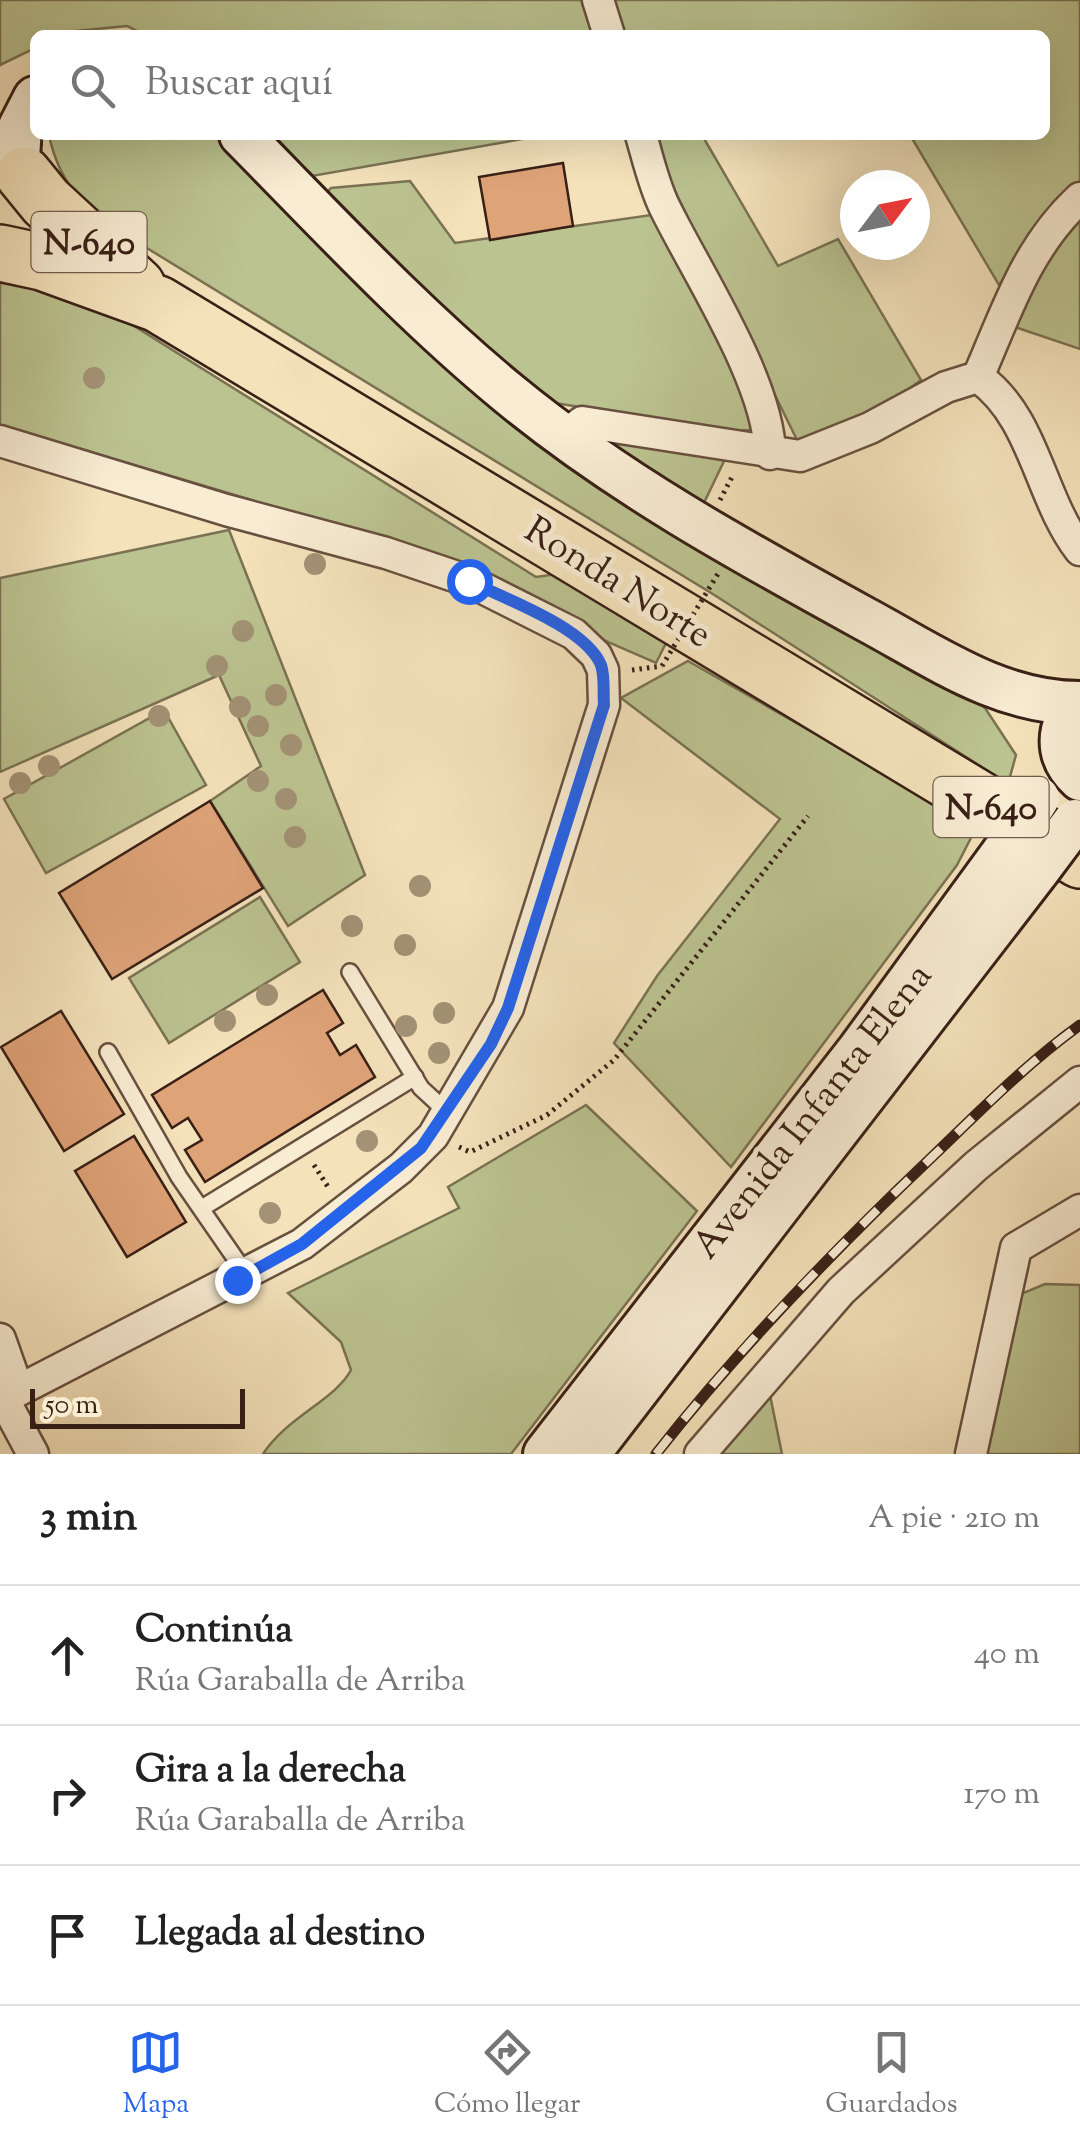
<!DOCTYPE html>
<html lang="es">
<meta charset="utf-8">
<style>
body{margin:0;font-family:"Sorts Mill Goudy",serif;background:#f6f6f6;color:#222}
.compass{position:absolute;left:840px;top:170px;width:90px;height:90px;border-radius:50%;background:#fff;box-shadow:0 10px 40px #0002;rotate:58deg}
.scale{position:absolute;left:30px;bottom:25px;width:215px;box-sizing:border-box;padding-left:10px;border:5px solid #392016;border-top:0;font-size:28px;line-height:35px;white-space:nowrap;color:#392016;-webkit-text-stroke:8px #f8ecd3;paint-order:stroke}
.stop{position:absolute;width:30px;height:30px;margin:-22px;border:8px solid #2563eb;border-radius:50%;background:#fff}
.stop.end{background:#2563eb;border-color:#fff;box-shadow:0 2px 10px #0008}
.list{margin:0;padding:0;list-style:none}
h2{display:flex;justify-content:space-between;align-items:center;height:130px;margin:0;padding:0 40px;font-size:42px}
h2 small{font-size:32px;font-weight:400;color:#767676}
.list li{display:grid;grid-template-columns:65px 1fr auto;gap:30px;align-items:center;box-sizing:border-box;height:140px;padding:0 40px;border-top:2px solid #e0e0e0}
.list b{display:block;font-size:38px;white-space:nowrap}
.list p{margin:0;font-size:32px;white-space:nowrap;color:#767676}
.list em{font-size:32px;font-style:normal;color:#767676}
.icon{flex:none;width:55px;height:55px;fill:none;stroke:currentColor;stroke-width:2;stroke-linecap:round;stroke-linejoin:round}
.map{position:relative;flex:none;width:1080px;height:1454px;overflow:hidden}
.search{position:absolute;background:#fff;box-shadow:0 10px 40px #0002;left:30px;right:30px;top:30px;height:110px;display:flex;align-items:center;gap:25px;box-sizing:border-box;padding:0 35px;border-radius:15px;color:#767676;font-size:38px}
.sheet{height:550px;background:#fff}
nav{display:flex;justify-content:space-around;align-items:center;box-sizing:border-box;height:140px;border-top:2px solid #e0e0e0;background:#fff;font-size:28px;color:#767676}
nav a{display:grid;justify-items:center;gap:5px}
nav .on{color:#2563eb}
.map>svg:first-child{display:block}
.green{fill:#bbc390;stroke:#7a7253;stroke-width:2.5}
.building{fill:#dfa378;stroke:#392016;stroke-width:2.5}
.lines{fill:none;stroke-linecap:round;stroke-linejoin:round}
.lane-casing{stroke:#68503f;stroke-width:20}
.street-casing{stroke:#68503f;stroke-width:35}
.secondary-casing{stroke:#392016;stroke-width:48}
.highway-casing{stroke:#392016;stroke-width:60}
.path{stroke:#392016;stroke-width:5;stroke-dasharray:2.5 5;stroke-linecap:butt}
.lane{stroke:#f8ecd3;stroke-width:15}
.street{stroke:#f8ecd3;stroke-width:30}
.secondary{stroke:#f8ecd3;stroke-width:42}
.highway{stroke:#f4e2bb;stroke-width:55}
.rail-casing{stroke:#392016;stroke-width:11}
.rail{stroke:#f8ecd3;stroke-width:8;stroke-dasharray:22;stroke-linecap:butt}
.secondary-bridge-casing{stroke:#392016;stroke-width:48;stroke-linecap:butt}
.path-bridge{stroke:#392016;stroke-width:5;stroke-dasharray:2.5 5;stroke-linecap:butt}
.secondary-bridge{stroke:#f8ecd3;stroke-width:42}
.tree{fill:#a39275}
.route{stroke:#2563eb;stroke-width:12}
.labels{text-anchor:middle;stroke-width:10;stroke-linejoin:round;paint-order:stroke}
.shield{fill:#f8ecd3;stroke:#725d4f;stroke-width:2.5}
.shield-label{font-size:35px;font-weight:bold;fill:#392016}
.street-label{font-size:38px;fill:#392016;stroke:#f8ecd3}
</style>
<div class="map">
<svg width="1080" height="1454" viewBox="0 0 1080 1454">
<rect width="100%" height="100%" fill="#f4e2bb"/>
<filter id="stains"><feTurbulence type="fractalNoise" baseFrequency=".002" numOctaves="4"/><feColorMatrix values="0 0 0 0 .2 0 0 0 0 .09 0 0 0 0 .02 0 0 0 .5 -.17"/></filter>
<radialGradient id="worn" r=".72"><stop offset=".6" stop-color="#630" stop-opacity="0"/><stop offset="1" stop-color="#630" stop-opacity=".3"/></radialGradient>
<g class="green">
<polygon points="0,0 585,0 596,35 145,35 127,26 35,35 35,48 0,65"/>
<polygon points="615,0 1080,0 1080,189 1043,225 999,285 910,135 1045,135 1045,35 625,35"/>
<path d="M49 135H216L434 350 985 708 1016 755 1008 784 716 596 137 242C91 210 61 193 49 135Z"/>
<polygon points="274,135 545,135 312,176"/>
<polygon points="656,135 702,135 778,266 838,239 921,380 871,417 798,442 670,181"/>
<polygon points="410,181 455,243 658,214 751,409 750,430 726,431 549,402 505,371 323,197 331,188"/>
<polygon points="1080,215 1080,349 1012,326 1040,268"/>
<polygon points="0,277 118,316 536,577 557,574 666,643 656,663 349,529 0,425"/>
<polygon points="593,439 726,457 701,509"/>
<polygon points="229,530 365,875 288,926 210,801 261,766 219,675 0,772 0,578"/>
<polygon points="688,661 977,826 957,865 731,1167 614,1043 657,976 780,819 621,698"/>
<polygon points="164,710 206,785 46,873 4,799"/>
<polygon points="260,897 300,962 169,1043 129,978"/>
<path d="M586 1105 697 1211 511 1454H263C287 1417 335 1400 351 1370L341 1342 288 1293 459 1208 448 1187Z"/>
<polygon points="1045,1284 1080,1285 1080,1454 978,1454 1014,1297"/>
<polygon points="769,1390 782,1454 719,1454"/>
</g>
<g class="building">
<polygon points="563,163 573,226 490,240 479,177"/>
<polygon points="210,801 263,888 112,979 59,893"/>
<polygon points="323,990 343,1023 327,1033 340,1055 356,1045 375,1077 205,1182 185,1150 202,1140 188,1118 172,1128 152,1095"/>
<polygon points="61,1011 124,1114 64,1151 1,1047"/>
<polygon points="134,1136 186,1222 127,1257 75,1171"/>
</g>
<g class="lines">
<defs>
<g id="lane">
<polyline points="350,972 421,1088 447,1112"/>
<polyline points="108,1052 179,1177 246,1274"/>
<polyline points="202,1208 415,1077"/>
</g>
<g id="street">
<polyline points="598,0 609,35"/>
<path d="M641 135C648 159 654 186 665 208 698 275 769 382 770 454"/>
<path d="M978 377C1007 311 1026 248 1080 198"/>
<path d="M564 436 582 422 800 456 870 428 946 387 978 377C1035 417 1039 497 1080 550"/>
<polyline points="0,441 226,510 386,553 469,581 574,634 596,655 603,670 604,705 508,1008 433,1136 401,1168 302,1244 0,1400"/>
<polyline points="0,1339 18,1390"/>
<polyline points="3,1398 33,1454"/>
<polyline points="700,1454 841,1291 976,1166 1080,1082"/>
<polyline points="971,1454 1016,1248 1080,1210"/>
</g>
<g id="secondary">
<path d="M241 135C328 223 412 314 508 393 617 483 741 551 865 619 934 656 999 703 1080 703"/>
<polyline points="18,158 20,127 35,98"/>
<path d="M1080 704C1055 726 1056 757 1080 779"/>
<polyline points="545,1454 859,1050 1005,850"/>
<polyline points="588,1454 1039,869"/>
</g>
<g id="highway">
<polyline points="24,175 46,202 137,286"/>
<polyline points="0,253 42,262 158,304 1080,860"/>
</g>
</defs>
<use href="#lane" class="lane-casing"/>
<use href="#street" class="street-casing"/>
<use href="#secondary" class="secondary-casing"/>
<use href="#highway" class="highway-casing"/>
<g class="path">
<polyline points="720,500 733,475"/>
<polyline points="632,670 662,666"/>
<polyline points="459,1147 470,1152 547,1115 614,1060 808,816"/>
<polyline points="314,1165 330,1190"/>
</g>
<use href="#lane" class="lane"/>
<use href="#street" class="street"/>
<use href="#secondary" class="secondary"/>
<use href="#highway" class="highway"/>
<defs>
<path id="rail" d="M656 1454C740 1347 833 1251 932 1157 980 1111 1026 1064 1080 1025"/>
</defs>
<use href="#rail" class="rail-casing"/>
<use href="#rail" class="rail"/>
<defs>
<g id="secondary-bridge">
<polyline points="1005,850 1038,798"/>
<polyline points="1039,869 1075,821"/>
</g>
</defs>
<use href="#secondary-bridge" class="secondary-bridge-casing"/>
<polyline class="path-bridge" points="662,666 719,572"/>
<use href="#secondary-bridge" class="secondary-bridge"/>
</g>
<g class="tree">
<circle cx="94" cy="378" r="11"/>
<circle cx="315" cy="564" r="11"/>
<circle cx="243" cy="631" r="11"/>
<circle cx="217" cy="666" r="11"/>
<circle cx="276" cy="695" r="11"/>
<circle cx="240" cy="707" r="11"/>
<circle cx="159" cy="716" r="11"/>
<circle cx="258" cy="726" r="11"/>
<circle cx="291" cy="745" r="11"/>
<circle cx="49" cy="766" r="11"/>
<circle cx="258" cy="781" r="11"/>
<circle cx="20" cy="783" r="11"/>
<circle cx="286" cy="799" r="11"/>
<circle cx="295" cy="837" r="11"/>
<circle cx="420" cy="886" r="11"/>
<circle cx="352" cy="926" r="11"/>
<circle cx="405" cy="945" r="11"/>
<circle cx="267" cy="995" r="11"/>
<circle cx="444" cy="1013" r="11"/>
<circle cx="225" cy="1021" r="11"/>
<circle cx="406" cy="1026" r="11"/>
<circle cx="439" cy="1053" r="11"/>
<circle cx="367" cy="1141" r="11"/>
<circle cx="270" cy="1213" r="11"/>
</g>
<g class="lines">
<path class="route" d="M237 1280 302 1244 421 1148 491 1044 508 1008 604 705C603 692 605 677 601 665 585 627 505 599 469 581"/>
</g>
<g class="labels">
<g class="shield">
<rect x="31.5" y="212" width="115" height="60" rx="8"/>
<rect x="933.5" y="777" width="115" height="60" rx="8"/>
</g>
<g class="shield-label">
<text x="89" y="254">N-640</text>
<text x="991" y="819">N-640</text>
</g>
<g class="street-label">
<text transform="translate(619 581) rotate(32)" y="13">Ronda Norte</text>
<text transform="translate(811 1110) rotate(-52)" y="13">Avenida Infanta Elena</text>
</g>
</g>
<rect width="100%" height="100%" filter="url(#stains)"/>
<rect width="100%" height="100%" fill="url(#worn)"/>
</svg>
<svg class="compass" viewBox="-18 -18 36 36"><path d="M0-13l5 13h-10z" fill="#e53935"/><path d="M0 13l5-13h-10z" fill="#767676"/></svg>
<div class="scale">50 m</div>
<div class="stop" style="left:469px;top:581px"></div>
<div class="stop end" style="left:237px;top:1280px"></div>
<div class="search"><svg class="icon" aria-label="search" viewBox="0 0 24 24"><circle cx="10" cy="10" r="6"/><path d="M15 15l6 6"/></svg>Buscar aquí</div>
</div>
<section class="sheet">
<h2>3 min<small>A pie · 210 m</small></h2>
<ul class="list">
<li><svg class="icon" aria-label="ahead" viewBox="0 0 24 24"><path d="M12 20V5M6 11l6-6 6 6"/></svg><div><b>Continúa</b><p>Rúa Garaballa de Arriba</p></div><em>40 m</em></li>
<li><svg class="icon" aria-label="right" viewBox="0 0 24 24"><path d="M7 20v-9h11M14 6l5 5-5 5"/></svg><div><b>Gira a la derecha</b><p>Rúa Garaballa de Arriba</p></div><em>170 m</em></li>
<li><svg class="icon" aria-label="arrive" viewBox="0 0 24 24"><path d="M6 21V4h12l-3 4 3 4H6"/></svg><div><b>Llegada al destino</b></div></li>
</ul>
</section>
<nav>
<a class="on"><svg class="icon" aria-label="map" viewBox="0 0 24 24"><path d="M3 6l6-2 6 2 6-2v14l-6 2-6-2-6 2zM9 4v14M15 6v14"/></svg>Mapa</a>
<a><svg class="icon" aria-label="directions" viewBox="0 0 24 24"><path d="M12 3l9 9-9 9-9-9zM9 14v-3h6M13 9l2 2-2 2"/></svg>Cómo llegar</a>
<a><svg class="icon" aria-label="saved" viewBox="0 0 24 24"><path d="M7 4h10v16l-5-4-5 4z"/></svg>Guardados</a>
</nav>
